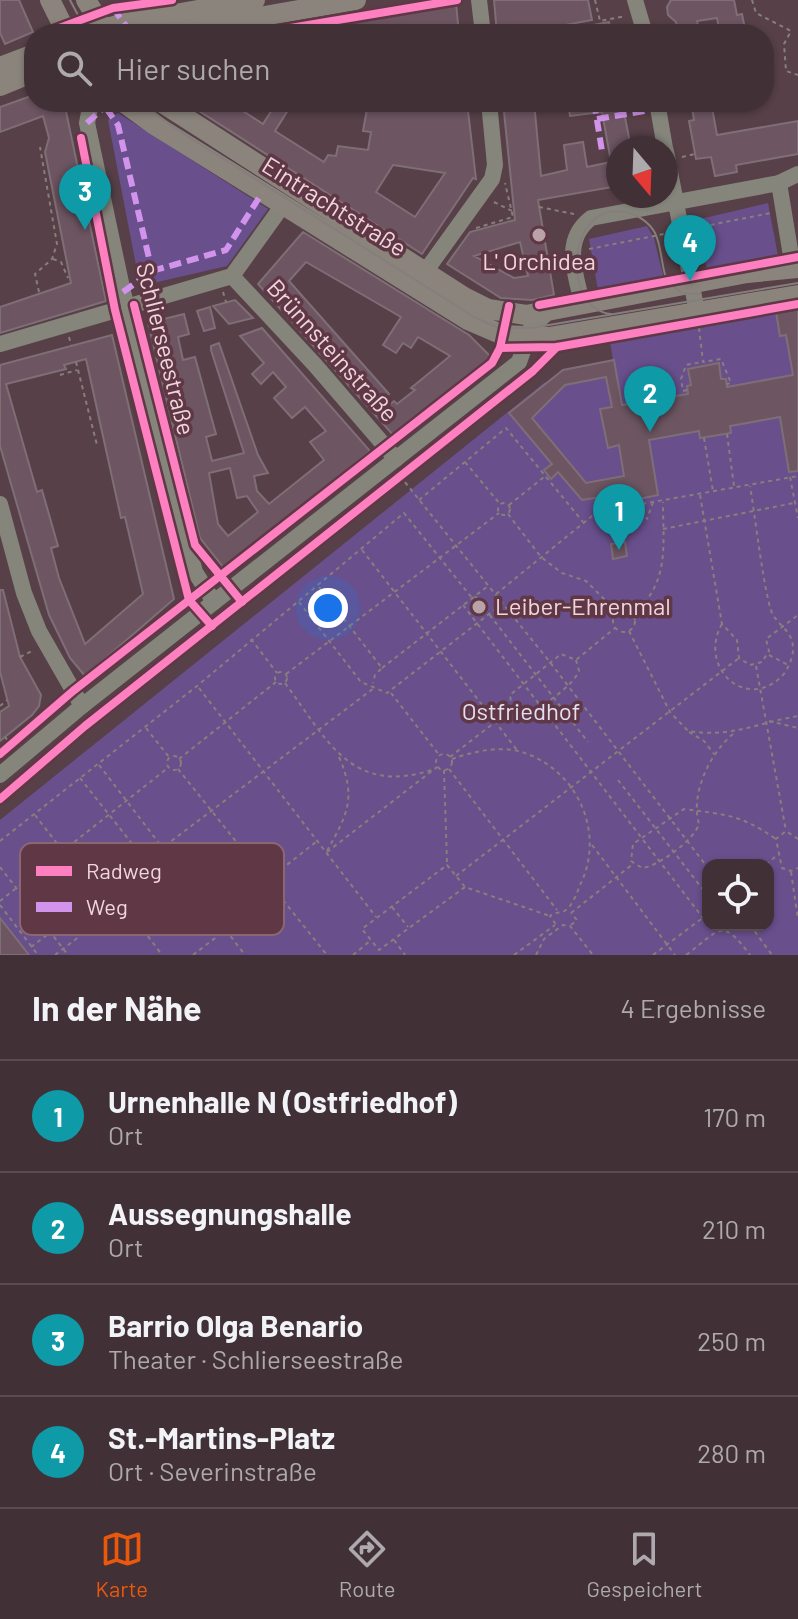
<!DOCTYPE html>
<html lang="de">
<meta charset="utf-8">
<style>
body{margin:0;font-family:Barlow,sans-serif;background:#4c3c42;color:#f1f3f6}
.controls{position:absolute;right:24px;bottom:24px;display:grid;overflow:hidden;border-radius:16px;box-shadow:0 2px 6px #0004}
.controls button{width:72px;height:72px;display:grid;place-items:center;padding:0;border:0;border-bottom:2px solid #5a4b51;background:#413036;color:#f1f3f6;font:40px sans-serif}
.compass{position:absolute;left:606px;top:136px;width:72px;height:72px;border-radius:50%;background:#413036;box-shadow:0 2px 6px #0004;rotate:161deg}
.you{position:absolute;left:328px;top:608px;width:28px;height:28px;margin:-20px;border:6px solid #fff;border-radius:50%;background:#1a73e8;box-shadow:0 0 0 12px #1a73e833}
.badge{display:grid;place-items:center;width:52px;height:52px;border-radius:50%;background:#ea580c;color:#fff;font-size:26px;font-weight:700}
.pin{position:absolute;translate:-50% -66px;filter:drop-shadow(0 2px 4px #0008)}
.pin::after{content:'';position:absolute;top:42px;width:28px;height:24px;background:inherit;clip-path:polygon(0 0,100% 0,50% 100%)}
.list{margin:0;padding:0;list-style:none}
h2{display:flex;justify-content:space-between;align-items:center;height:104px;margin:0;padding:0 32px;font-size:34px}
h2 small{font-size:26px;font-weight:400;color:#aea9ad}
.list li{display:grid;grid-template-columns:52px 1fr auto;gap:24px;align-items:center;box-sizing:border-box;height:112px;padding:0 32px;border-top:2px solid #5a4b51}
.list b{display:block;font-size:30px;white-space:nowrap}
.list p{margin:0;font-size:26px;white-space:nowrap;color:#aea9ad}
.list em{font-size:26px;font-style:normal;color:#aea9ad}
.icon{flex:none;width:44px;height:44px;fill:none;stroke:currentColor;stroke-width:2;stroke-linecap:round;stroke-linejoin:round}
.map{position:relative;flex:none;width:798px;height:955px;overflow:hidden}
.search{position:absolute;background:#413036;box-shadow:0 2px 6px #0004;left:24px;right:24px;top:24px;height:88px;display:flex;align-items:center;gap:20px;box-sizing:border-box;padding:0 28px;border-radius:32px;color:#aea9ad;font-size:30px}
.sheet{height:552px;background:#413036}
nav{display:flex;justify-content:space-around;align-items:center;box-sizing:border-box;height:112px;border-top:2px solid #5a4b51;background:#413036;font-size:22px;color:#aea9ad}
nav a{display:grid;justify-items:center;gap:4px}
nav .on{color:#ea580c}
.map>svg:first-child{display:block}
.green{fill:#69508d;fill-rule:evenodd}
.building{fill:#6d5562;stroke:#7f6e76;stroke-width:2;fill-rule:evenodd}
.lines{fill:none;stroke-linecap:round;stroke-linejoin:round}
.path{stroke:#867f7b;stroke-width:2;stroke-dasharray:4 4;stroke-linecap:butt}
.minor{stroke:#86857c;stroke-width:16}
.major{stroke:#8a847c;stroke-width:20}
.tram{stroke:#867e7c;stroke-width:2}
.quiet{stroke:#d193ec;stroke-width:6;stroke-dasharray:12 6;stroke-linecap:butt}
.cycleway-casing{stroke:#603745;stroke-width:13}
.cycleway{stroke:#ff80c0;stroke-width:8}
.poi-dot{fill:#baa2a9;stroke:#603745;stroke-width:3}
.labels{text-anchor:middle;stroke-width:7;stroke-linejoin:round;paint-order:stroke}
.street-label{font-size:24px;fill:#efd6dd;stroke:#603745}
.poi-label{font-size:24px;fill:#efd6dd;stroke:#603745}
.park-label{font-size:24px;fill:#e5dff4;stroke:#603745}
.key{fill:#603745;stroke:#8b6773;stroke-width:2}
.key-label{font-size:22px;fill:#efd6dd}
</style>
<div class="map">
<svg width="798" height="955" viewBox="0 0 798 955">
<rect width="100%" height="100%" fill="#574048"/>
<g class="green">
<polygon points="118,113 268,209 227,266 140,286 108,120"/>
<polygon points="768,203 778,256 711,271 707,269 696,220"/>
<polygon points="647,226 654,238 664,279 598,290 589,239"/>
<path d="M798 308V955H0V820L544 383 613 360 610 341ZM708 865H768V925H708Z"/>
</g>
<g class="building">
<polygon points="0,0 19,0 33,32 5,44 0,33"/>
<polygon points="494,0 588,0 592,20 565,25 567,34 497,34"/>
<polygon points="671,0 734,0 737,15 742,14 746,34 720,34 717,18 697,21 700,34 678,34 676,22 668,15 667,7"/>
<polygon points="456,3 459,34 313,34 312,29"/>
<polygon points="609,22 611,34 573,34 573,29"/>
<polygon points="34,95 34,102 64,102 106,301 0,333 0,307 71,283 45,152 49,138 43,116 0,132 0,107"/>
<path d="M185 102H229L263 124 277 102H283L290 107 275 131 324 162 328 155 336 156 338 146 368 150 371 132 363 131 367 109 376 110 377 102H467L476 179 473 178 422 254ZM393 165 445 173 415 217 376 192Z"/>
<path d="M503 102H534L541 176 567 170 564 145 583 142 587 167 611 162 602 112 570 116 568 102H622L631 148H618V186L538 200 554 295 532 300 501 298 447 264 470 232 515 220ZM520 242 528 276 514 278 474 256Z"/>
<polygon points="691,102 711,102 717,135 798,121 798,154 736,165 737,172 715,176 711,157 696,159 689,121 694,120"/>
<path d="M303 232 469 335 492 358 393 435 258 284ZM306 262 401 317 383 345 396 353 403 343 411 348 418 337 450 356 411 388 415 390 397 404 394 401 377 415 389 394 289 281Z"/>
<polygon points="235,300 253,318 229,324 213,306"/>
<polygon points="210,307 215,328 204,331 197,311"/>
<path d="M798 308V471L789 472 780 417 730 426 731 433 700 438 699 431 649 440 658 495 629 501 627 493 582 500 558 472 551 479 544 470 552 464 509 413 563 370 614 360 622 405 688 394 687 386 691 385 688 369 719 363 721 379H726L727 387 793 375 786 335 780 336 776 312ZM606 377 612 407 600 409 608 448 619 445 624 476 586 483 532 418 565 385Z"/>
<path d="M184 314 189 334 178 337 183 360 195 357 211 416 216 434 206 437 212 461 244 453 211 350V346L219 343 258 455 268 473 254 476 257 491 269 504 324 460 310 442 326 431 305 407 292 418 274 398 286 387 273 372 261 384 252 374 264 363 240 336 262 328 370 451 224 568 200 538 148 323ZM230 468 237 498 247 496 258 512 228 536 218 524 209 473Z"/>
<path d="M112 335 174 599 85 676 70 658 49 615 0 446V365ZM86 359 121 518 125 517 143 594 85 644 59 578 51 548 58 546 42 490 37 492 6 384 66 369 64 365Z"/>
<polygon points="625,542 627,556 613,559 611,544"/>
<polygon points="0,590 3,590 20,657 41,695 39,706 32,715 0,741 0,712 9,706 0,672"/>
<polygon points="0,918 29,955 0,955"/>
</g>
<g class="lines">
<g class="path">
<polyline points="595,0 600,21 626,16"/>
<polyline points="752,0 756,13 791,31 784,44 786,71 798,75"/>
<polyline points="71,102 74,112"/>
<polyline points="682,157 695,154"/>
<polyline points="494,202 514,212"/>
<polyline points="539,207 574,214"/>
<polyline points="476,228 513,217 505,183"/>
<polyline points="695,228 771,213"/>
<polyline points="589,249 669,233"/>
<polyline points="53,259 61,262 68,278"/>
<polyline points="39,292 35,274 52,259 57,244 40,147"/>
<polyline points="223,292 226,302"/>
<polyline points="699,328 703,362 721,359 731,383 727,384"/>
<polyline points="69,337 71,345"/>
<polyline points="76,362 97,445"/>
<polyline points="60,375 77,370"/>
<polyline points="687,390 683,391 681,379 686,365 702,362"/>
<polyline points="727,434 734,486"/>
<polyline points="704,438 713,491"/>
<polyline points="465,462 500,504"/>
<polyline points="400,476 549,661 708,868"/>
<polyline points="790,477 798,518"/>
<polyline points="700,495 722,624 737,640 739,658 750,665 762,662 769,651 766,639 798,615"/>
<polyline points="419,500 506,428 583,522"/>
<circle cx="504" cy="509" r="6"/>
<polyline points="637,504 647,519 653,502"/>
<polyline points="509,505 544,477"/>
<polyline points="508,514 541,557 562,573 586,581 617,612"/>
<polyline points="663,529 794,503"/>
<polyline points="362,550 517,750"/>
<polyline points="319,587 382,668 375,675 373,683"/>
<polyline points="496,594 597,512 798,476"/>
<polyline points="475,596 588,742"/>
<polyline points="299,602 361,682 387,693 502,604"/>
<polyline points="463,605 703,918"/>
<circle cx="624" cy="621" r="11"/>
<path d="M633 614C670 583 663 546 663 502"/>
<path d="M722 624C698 665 743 711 780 678 787 672 792 660 793 651 794 632 781 628 773 615 765 602 754 508 750 486"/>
<path d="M629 631 670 712 688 731C731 738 757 723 798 716"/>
<polyline points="251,639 277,673"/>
<polyline points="769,655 788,665"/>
<polyline points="20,657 34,650"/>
<path d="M576 660 579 671C572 687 543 706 527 714L512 709 510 695 561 654 576 660 615 628"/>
<polyline points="756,666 786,831"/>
<polyline points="382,668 488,586"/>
<circle cx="281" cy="678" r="6"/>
<polyline points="286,674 499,513"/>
<path d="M285 683C328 741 351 797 435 769"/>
<polyline points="199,688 376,917"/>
<polyline points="391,693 440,756"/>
<polyline points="0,706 7,700"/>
<polyline points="769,721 798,728"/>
<polyline points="146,728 169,757"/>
<polyline points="689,732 704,741 714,754"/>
<path d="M733 734C710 753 690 794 699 824 694 840 659 866 642 868L631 861 633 844 684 809C725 815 738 813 776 839"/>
<polyline points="5,737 11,745"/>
<circle cx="444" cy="762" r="8"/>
<circle cx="174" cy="763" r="7"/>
<polyline points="450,757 512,709"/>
<polyline points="179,759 276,682"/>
<path d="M452 759C472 752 496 746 518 751 575 766 606 830 581 883 578 890 573 905 566 910 561 914 556 911 550 916L557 926"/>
<polyline points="99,765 245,955"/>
<polyline points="178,769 327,955"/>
<polyline points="449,769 557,910"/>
<polyline points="444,770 447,863"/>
<polyline points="80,778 145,860"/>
<polyline points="618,780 708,896"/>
<polyline points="35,815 59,846"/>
<polyline points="798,839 786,831 776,839 782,868 791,871 798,868"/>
<polyline points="0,841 197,686 404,513 472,598"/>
<circle cx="63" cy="851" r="6"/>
<polyline points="592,845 675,955"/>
<polyline points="68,847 169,767"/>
<path d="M327 851C347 815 357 798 339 757"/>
<polyline points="327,852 437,767"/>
<polyline points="67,856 110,913"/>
<polyline points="153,857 164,872 173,865"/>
<polyline points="766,865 777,855"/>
<polyline points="0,867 68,955"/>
<polyline points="791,872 798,919"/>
<polyline points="456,876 739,658"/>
<polyline points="465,887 379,950 362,929 447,865 465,887 550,916"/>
<polyline points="0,901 58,855"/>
<polyline points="124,904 162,955"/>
<polyline points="0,905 38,955"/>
<polyline points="392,907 408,927"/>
<polyline points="571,913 633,864"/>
<polyline points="218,919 316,842"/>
<polyline points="571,925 577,920 571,913"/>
<polyline points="750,925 772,955"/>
<polyline points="394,940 405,955"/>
<polyline points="31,947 374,688"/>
<polyline points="55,955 164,872"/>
<polyline points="193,955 236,922 228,912"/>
<polyline points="353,955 370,941"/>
<polyline points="514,955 555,925"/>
<polyline points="536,955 544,939 563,925 570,926 593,955"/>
<polyline points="653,955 708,914"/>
<path d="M686 955C720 930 721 916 750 955"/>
</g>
<g class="minor">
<polyline points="479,0 483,34"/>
<polyline points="635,0 645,34"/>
<polyline points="91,102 87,123 123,292 195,572 214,602"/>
<polyline points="657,102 665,148"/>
<polyline points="666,151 697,312"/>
<polyline points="779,183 793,268"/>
<polyline points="425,272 492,179 495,165 489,102"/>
<polyline points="232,276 315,365 396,459"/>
<path d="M583 306C576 275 561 241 591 218L779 183 798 174"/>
<polyline points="0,344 232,276 283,205"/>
<polyline points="0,504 24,593 39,631 82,706"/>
<polyline points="0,775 82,706 519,362 531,328 547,313"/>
</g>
<g class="major">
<polyline points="50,0 67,34"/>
<polyline points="86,0 107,34"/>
<polyline points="86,34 124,23 255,0"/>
<polyline points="162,34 356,0"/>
<polyline points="0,67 34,54"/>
<polyline points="0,86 34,72"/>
<polyline points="123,102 153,124 468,320 503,335 549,337 798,295"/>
<polyline points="161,102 464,297 488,309 526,315 747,273 798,268"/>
</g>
<g class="tram">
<polyline points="70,0 88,34"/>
<polyline points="141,102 173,127 474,317 499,328 531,328 798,283"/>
<path d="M611 314C561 309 566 201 625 212 637 214 649 222 655 233 662 247 661 266 667 281L682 293 700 294"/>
</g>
<g class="quiet">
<polyline points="113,8 132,34"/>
<polyline points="594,102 602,151"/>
<polyline points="106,108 118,125 152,271"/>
<polyline points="597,119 645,111"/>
<polyline points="87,123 110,102"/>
<polyline points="123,292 152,271 226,250 262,193"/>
</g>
<defs>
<g id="cycleway">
<polyline points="43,34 113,8 172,0"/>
<polyline points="254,34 457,0"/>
<polyline points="81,138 115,310 189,600 212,626"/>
<polyline points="134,305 195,545 242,602"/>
<polyline points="539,305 798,257"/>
<polyline points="509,306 500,348 557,347 798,304"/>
<polyline points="0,754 73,691 492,363 500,348"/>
<polyline points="0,799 85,726 533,371 557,347"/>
</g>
</defs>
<use href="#cycleway" class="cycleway-casing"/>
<use href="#cycleway" class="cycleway"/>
</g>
<g class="poi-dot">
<circle cx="539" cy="235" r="8"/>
<circle cx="479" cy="607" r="8"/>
</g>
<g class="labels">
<g class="street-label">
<text transform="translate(334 207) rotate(32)" y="8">Eintrachtstraße</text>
<text transform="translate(165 349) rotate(76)" y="8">Schlierseestraße</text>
<text transform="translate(332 351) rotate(48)" y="8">Brünnsteinstraße</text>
</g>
<g class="poi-label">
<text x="539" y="270">L' Orchidea</text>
<text x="495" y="615" text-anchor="start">Leiber-Ehrenmal</text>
</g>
<g class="park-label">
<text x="521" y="720">Ostfriedhof</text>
</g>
</g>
<rect x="20" y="843" width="264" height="92" rx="12" class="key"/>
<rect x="36" y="866" width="36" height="10" fill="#ff80c0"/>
<rect x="36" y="902" width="36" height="10" fill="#d193ec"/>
<g class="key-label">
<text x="86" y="879">Radweg</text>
<text x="86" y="915">Weg</text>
</g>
</svg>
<div class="controls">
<button><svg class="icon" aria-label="locate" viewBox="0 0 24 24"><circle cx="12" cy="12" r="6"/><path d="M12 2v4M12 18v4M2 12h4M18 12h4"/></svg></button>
</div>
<svg class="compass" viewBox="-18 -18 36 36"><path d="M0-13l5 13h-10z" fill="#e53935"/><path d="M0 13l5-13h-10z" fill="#aea9ad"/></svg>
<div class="you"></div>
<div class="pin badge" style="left:619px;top:550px;background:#0f9aa8">1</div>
<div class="pin badge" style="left:650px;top:432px;background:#0f9aa8">2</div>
<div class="pin badge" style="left:85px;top:230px;background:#0f9aa8">3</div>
<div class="pin badge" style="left:690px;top:281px;background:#0f9aa8">4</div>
<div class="search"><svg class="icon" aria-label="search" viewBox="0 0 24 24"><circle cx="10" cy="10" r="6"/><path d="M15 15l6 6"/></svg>Hier suchen</div>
</div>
<section class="sheet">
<h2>In der Nähe<small>4 Ergebnisse</small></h2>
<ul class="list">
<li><span class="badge" style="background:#0f9aa8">1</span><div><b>Urnenhalle N (Ostfriedhof)</b><p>Ort</p></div><em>170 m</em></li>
<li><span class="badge" style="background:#0f9aa8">2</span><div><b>Aussegnungshalle</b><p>Ort</p></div><em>210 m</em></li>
<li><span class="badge" style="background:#0f9aa8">3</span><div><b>Barrio Olga Benario</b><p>Theater · Schlierseestraße</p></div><em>250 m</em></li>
<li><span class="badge" style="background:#0f9aa8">4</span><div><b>St.-Martins-Platz</b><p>Ort · Severinstraße</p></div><em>280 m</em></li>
</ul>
</section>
<nav>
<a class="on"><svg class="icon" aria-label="map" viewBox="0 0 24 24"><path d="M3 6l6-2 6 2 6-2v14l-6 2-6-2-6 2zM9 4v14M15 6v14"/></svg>Karte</a>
<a><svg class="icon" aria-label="directions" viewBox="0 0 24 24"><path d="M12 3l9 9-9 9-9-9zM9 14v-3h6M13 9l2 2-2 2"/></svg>Route</a>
<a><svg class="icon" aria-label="saved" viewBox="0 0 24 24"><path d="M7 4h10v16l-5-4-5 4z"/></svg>Gespeichert</a>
</nav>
